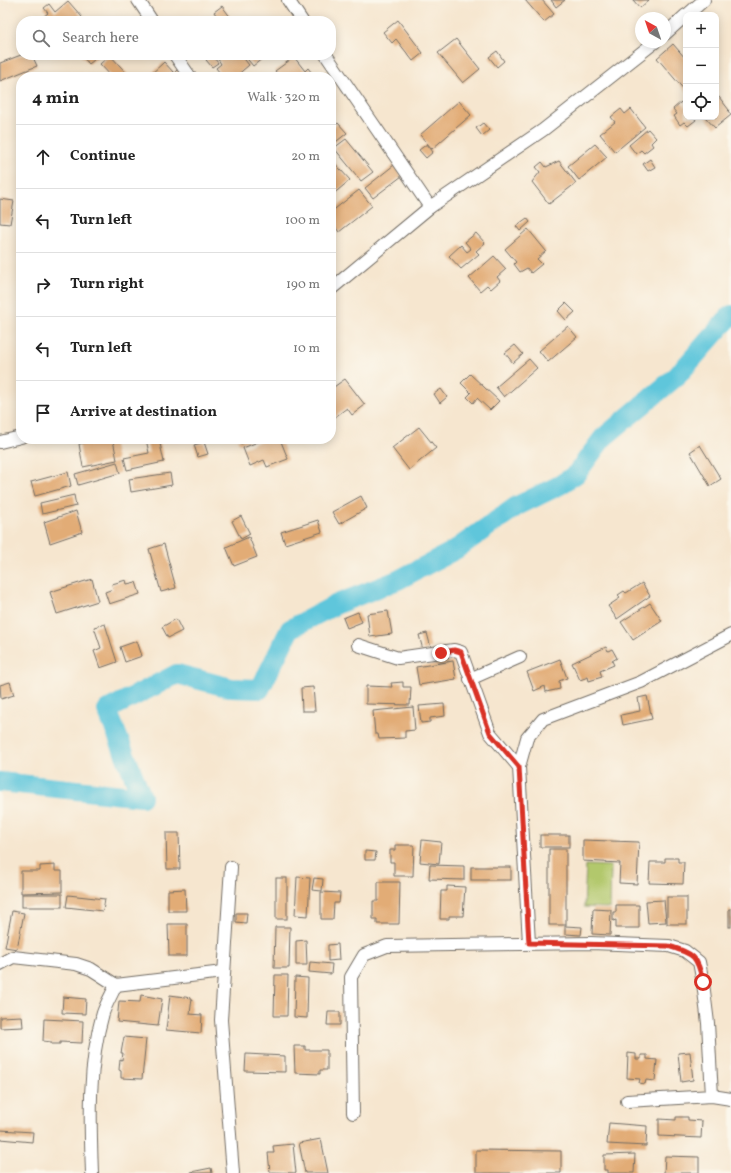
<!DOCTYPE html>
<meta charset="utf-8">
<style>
body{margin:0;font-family:Vollkorn,serif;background:#f2f2f2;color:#222}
.controls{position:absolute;right:12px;top:12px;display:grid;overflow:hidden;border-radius:8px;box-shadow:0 2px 10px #0003}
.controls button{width:36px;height:36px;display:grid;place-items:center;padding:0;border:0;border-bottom:1px solid #e0e0e0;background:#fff;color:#222;font:20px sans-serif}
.compass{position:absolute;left:635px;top:12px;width:36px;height:36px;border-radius:50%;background:#fff;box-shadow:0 2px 10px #0003;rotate:320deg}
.stop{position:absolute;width:12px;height:12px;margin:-9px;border:3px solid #d93025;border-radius:50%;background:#fff}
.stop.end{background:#d93025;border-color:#fff;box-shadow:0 1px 4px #0008}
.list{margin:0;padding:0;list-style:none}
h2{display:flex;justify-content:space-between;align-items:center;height:52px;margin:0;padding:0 16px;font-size:17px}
h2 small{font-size:13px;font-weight:400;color:#767676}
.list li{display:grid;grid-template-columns:26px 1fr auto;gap:12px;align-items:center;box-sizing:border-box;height:64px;padding:0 16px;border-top:1px solid #e0e0e0}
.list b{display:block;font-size:15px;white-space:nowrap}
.list em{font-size:13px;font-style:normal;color:#767676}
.icon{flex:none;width:22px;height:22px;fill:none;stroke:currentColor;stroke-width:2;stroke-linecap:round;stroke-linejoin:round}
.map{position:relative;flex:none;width:731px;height:1173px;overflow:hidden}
.search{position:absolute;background:#fff;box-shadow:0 2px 10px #0003;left:16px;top:16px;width:320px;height:44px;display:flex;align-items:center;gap:10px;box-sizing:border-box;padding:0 14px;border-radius:16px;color:#767676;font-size:15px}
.panel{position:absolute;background:#fff;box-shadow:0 2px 10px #0003;left:16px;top:72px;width:320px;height:372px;border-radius:16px}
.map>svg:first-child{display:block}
.green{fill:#b2c86c;stroke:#6e7a4c}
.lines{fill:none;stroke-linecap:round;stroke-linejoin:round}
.river{stroke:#5ec6db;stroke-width:20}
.building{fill:#e2ac76}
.minor-casing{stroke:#726c64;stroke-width:14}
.minor{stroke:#fff;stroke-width:12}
.route{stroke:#d93025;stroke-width:5}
</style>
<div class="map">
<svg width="731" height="1173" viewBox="0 0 731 1173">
<rect width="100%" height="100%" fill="#fbf7ec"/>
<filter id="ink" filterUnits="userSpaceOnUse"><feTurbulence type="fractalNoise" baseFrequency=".025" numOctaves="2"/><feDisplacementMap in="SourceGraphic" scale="8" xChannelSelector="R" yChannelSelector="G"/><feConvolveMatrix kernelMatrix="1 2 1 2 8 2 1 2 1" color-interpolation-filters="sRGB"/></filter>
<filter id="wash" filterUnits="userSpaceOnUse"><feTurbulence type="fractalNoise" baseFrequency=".012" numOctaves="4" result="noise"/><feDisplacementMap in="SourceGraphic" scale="16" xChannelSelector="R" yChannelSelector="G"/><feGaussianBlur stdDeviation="0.9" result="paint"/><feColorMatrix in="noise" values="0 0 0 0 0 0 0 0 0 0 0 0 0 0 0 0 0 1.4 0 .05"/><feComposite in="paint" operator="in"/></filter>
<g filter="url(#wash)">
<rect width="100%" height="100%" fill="#f6e6cf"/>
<polygon class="green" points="586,865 611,866 610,908 584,907"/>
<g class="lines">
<polyline class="river" points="0,782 142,797 107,710 177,674 231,688 260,689 290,629 337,604 398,580 455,550 517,506 560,485 576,474 603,438 677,376 731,315"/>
</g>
<g id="blocks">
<g class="building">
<polygon points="525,0 542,0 554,14 544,22"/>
<polygon points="551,0 565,0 556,7"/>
<polygon points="633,0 649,0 640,8"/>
<polygon points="68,1 82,17 78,21 38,21 48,13 44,8 49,4 55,12"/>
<polygon points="222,6 231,18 228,21 209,21 216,15 214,12"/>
<polygon points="398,20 423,53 413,61 396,39 392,43 383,32"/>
<polygon points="456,39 480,69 463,83 438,53"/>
<polygon points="673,44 686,59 686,92 657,58"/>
<polygon points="497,51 504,61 497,67 489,57"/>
<polygon points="21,55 32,55 37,66 0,81 0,63"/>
<polygon points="81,55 100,55 89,64"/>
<polygon points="110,55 130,77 112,77 100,64"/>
<polygon points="212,55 218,63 212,67 206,60"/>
<polygon points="220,55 241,55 249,65 235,77 223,77 216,68 221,64 218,59 221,56"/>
<polygon points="244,55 261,55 263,58 253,66"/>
<polygon points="294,57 305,71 308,68 315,77 280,77 275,71"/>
<polygon points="164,62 174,73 179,68 183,77 148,77"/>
<polygon points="716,97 719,97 729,110 728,111 731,115 715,128 705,117 716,117"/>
<polygon points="459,101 471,115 432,149 420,135"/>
<polygon points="681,102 686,108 686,117 694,117 696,120 688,126 684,122 680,125 674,116 677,114 673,109"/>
<polygon points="621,109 625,114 631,109 645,127 615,152 600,134 615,122 611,117"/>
<polygon points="338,123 347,133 332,145 331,125 333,127"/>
<polygon points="483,123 489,130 482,136 476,128"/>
<polygon points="648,129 656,138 651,143 653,146 644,153 641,150 636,154 629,145"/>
<polygon points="346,139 373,172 361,181 334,148"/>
<polygon points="427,144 433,152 426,158 419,150"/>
<polygon points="595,144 607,157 579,180 568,166"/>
<polygon points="331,159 350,180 331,196"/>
<polygon points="650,159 655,167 648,171 643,164"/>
<polygon points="559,161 576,183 549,204 532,182 540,172 536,167 542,162 546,167"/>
<polygon points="394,165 402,176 373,198 365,188"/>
<polygon points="359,190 372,206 339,232 331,221 331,212"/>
<polygon points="0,199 14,201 10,224 0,223"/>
<polygon points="527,218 530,222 520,231 516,226"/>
<polygon points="528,229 546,251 537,259 542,264 531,273 527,268 520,272 514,264 516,262 505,249"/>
<polygon points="476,233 485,243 476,251 479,254 461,269 449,256 461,245 467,252 471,249 465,242"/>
<polygon points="494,256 506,269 497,277 500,281 491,289 487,285 480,291 469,278"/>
<polygon points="566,303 575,312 566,320 558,311"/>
<polygon points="568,326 577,337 548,362 539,351"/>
<polygon points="515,345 523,354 513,363 505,353"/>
<polygon points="529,359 537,368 504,397 496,387"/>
<polygon points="470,374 499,401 490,410 477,398 473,403 467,397 471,393 461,383"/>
<polygon points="345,379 365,405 352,415 347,408 331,420 331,389"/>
<polygon points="441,389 447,397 440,403 434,394"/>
<polygon points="419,427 436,448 409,470 392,448"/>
<polygon points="102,439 103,442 113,440 117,460 83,467 79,444"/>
<polygon points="146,439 159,439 164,462 127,470 124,458 149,453"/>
<polygon points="237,439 252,439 240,444"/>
<polygon points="265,439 280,439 288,459 267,467 264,460 250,466 243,448"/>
<polygon points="204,442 208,454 198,457 194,445"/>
<polygon points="700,445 721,479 710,486 690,452"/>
<polygon points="117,462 120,473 78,485 75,474"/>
<polygon points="68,472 71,486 35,496 31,482"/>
<polygon points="170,473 172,485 131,492 129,479"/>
<polygon points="74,495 76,506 42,514 40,503"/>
<polygon points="361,496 367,508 339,524 332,512"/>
<polygon points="76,511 82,532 50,543 44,522"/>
<polygon points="241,516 250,534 241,539 232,521"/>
<polygon points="318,520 322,532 285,544 281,532"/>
<polygon points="249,537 257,557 234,566 226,547"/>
<polygon points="164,544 176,588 161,592 149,549"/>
<polygon points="92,579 98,601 57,614 50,592"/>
<polygon points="126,580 127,584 136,582 140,594 109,604 105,592 113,589 112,584"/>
<polygon points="642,583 650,596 617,619 608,606 620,598 618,595 624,591 626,593"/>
<polygon points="650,603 662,621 633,640 621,622"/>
<polygon points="388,611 392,634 370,637 367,614"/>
<polygon points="358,612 362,622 347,628 343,618"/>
<polygon points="176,619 182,631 168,638 162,627"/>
<polygon points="105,624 117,662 100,668 94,651 101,648 94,627"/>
<polygon points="427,633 431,648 423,650 419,635"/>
<polygon points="137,641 142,656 125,662 120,647"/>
<polygon points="606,647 608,651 612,649 617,658 612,661 614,665 600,671 602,677 589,681 588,677 580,680 572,663"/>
<polygon points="560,659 567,678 559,681 560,689 546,692 545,686 534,691 527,672"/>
<polygon points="453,661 456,679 419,685 416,667"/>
<polygon points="10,682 14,695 1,699 0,685"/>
<polygon points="403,682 403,687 411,687 410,705 366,704 366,686 392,687 391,683"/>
<polygon points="313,687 315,711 302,711 301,688"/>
<polygon points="647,696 652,719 623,725 621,715 640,711 638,698"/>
<polygon points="444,704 445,716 430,718 430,722 421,723 419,706"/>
<polygon points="413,707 415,730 405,731 405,738 379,739 378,734 375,734 373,711"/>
<polygon points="166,833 179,833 180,869 167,869"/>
<rect x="540" y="835" width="29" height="12"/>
<polygon points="422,840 441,842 439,864 420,862"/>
<polygon points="583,840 639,842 637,884 619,883 620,863 583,861"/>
<polygon points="395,845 414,845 413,876 394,876 394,862 390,862 390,850 395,850"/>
<rect x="549" y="849" width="17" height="76"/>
<polygon points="365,851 376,852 375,860 365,860"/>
<polygon points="665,858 678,858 678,862 684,862 683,884 649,883 650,862 665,862"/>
<polygon points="55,865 55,871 62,871 62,892 21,893 21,871 40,871 40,866"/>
<polygon points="430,865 464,866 464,880 429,879"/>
<rect x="471" y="867" width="40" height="13"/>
<polygon points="297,877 310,878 308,916 295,915"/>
<rect x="276" y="878" width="11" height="41"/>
<polygon points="314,878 323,879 322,891 312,890"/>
<polygon points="378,882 400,882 399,924 377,924 377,919 373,919 373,901 378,901"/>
<polygon points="447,886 465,887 463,916 449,916 449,919 440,919 441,891 447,891"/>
<polygon points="185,889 186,911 168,911 168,890"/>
<polygon points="321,892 340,893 339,903 334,903 333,919 321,919"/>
<rect x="22" y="894" width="40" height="13"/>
<polygon points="68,895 105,899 103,911 66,907"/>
<rect x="667" y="897" width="20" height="27"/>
<polygon points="664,900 666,922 648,923 646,901"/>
<polygon points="616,905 639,905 639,928 616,928 616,920 613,921 613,912 616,912"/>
<polygon points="593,909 611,910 610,935 592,934"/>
<rect x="729" y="909" width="2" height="18"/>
<polygon points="12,911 24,913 17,949 5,947"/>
<polygon points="236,913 247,913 246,923 236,922"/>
<polygon points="168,924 187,924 187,956 169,956"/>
<polygon points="565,926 582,927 581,935 565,934"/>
<polygon points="275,927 290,927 289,968 274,968"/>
<polygon points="306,940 307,965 296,965 296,941"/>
<polygon points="338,944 339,960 328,961 328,945"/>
<polygon points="310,962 332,964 331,974 309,972"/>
<polygon points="275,975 288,975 287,1016 274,1016"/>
<polygon points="295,977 308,978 307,1018 294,1017"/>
<polygon points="141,995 162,999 158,1026 117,1022 119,1001 140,1002"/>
<polygon points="170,995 192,998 190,1014 202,1015 201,1033 166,1030"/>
<polygon points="63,997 86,999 85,1014 62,1013"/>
<polygon points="328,1012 340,1012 340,1025 327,1025"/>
<polygon points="22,1016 23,1027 0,1028 0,1017"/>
<polygon points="44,1019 83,1021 82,1043 60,1042 60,1044 51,1044 51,1042 43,1041"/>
<polygon points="124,1037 146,1039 142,1079 121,1078 121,1071 119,1070 120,1059 122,1060 123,1053 121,1053"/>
<polygon points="294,1046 305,1046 305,1050 327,1050 327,1070 320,1070 320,1074 295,1073"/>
<polygon points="690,1052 693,1080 681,1082 678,1053"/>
<polygon points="628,1053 636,1054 636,1059 641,1059 641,1055 647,1055 647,1059 657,1060 655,1081 646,1080 645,1084 639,1083 640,1079 627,1078"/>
<polygon points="246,1054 285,1056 285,1072 245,1071"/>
<polygon points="676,1117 688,1117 688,1120 702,1121 701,1138 659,1136 659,1119 676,1120"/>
<polygon points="609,1123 647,1126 646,1146 607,1144"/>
<polygon points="0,1130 33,1132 32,1142 0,1139"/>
<polygon points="321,1139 328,1173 305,1173 299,1143"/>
<polygon points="293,1144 296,1173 270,1172 268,1153 274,1153 273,1146"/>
<polygon points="476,1150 561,1151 561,1173 476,1173"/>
<polygon points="635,1154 634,1173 608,1173 608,1170 604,1170 604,1155"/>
<polygon points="665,1156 699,1157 699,1173 664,1173"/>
<polygon points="211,1168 212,1173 191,1173 191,1172"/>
</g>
</g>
</g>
<g filter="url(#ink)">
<use href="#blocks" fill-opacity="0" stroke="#726c64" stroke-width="1"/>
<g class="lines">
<defs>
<g id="minor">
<polyline points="138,0 152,21"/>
<polyline points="288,0 302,21"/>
<polyline points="687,15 704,0"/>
<polyline points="665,34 686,15"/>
<polyline points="175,55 190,77"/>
<polyline points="326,55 430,207"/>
<polyline points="331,289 430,207 543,130 655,42"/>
<polyline points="0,442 21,437"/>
<polyline points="358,645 398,658 454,650 461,652 490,733 519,767"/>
<polyline points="470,679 520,657"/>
<polyline points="231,867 221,1020 233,1173"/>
<polyline points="529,943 519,767 527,738 543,719 641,682 731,635"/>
<polyline points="0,964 13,957 76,964 91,969 116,985 223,972"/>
<polyline points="627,1101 712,1096 731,1099"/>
<polyline points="353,1113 351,977 364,955 387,946 591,943 669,946 685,951 699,962 703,983 708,1023 712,1096"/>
<path d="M92 1173C90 1120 88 1065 103 1013 106 1004 112 994 116 985"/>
</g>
</defs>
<use href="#minor" class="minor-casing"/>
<use href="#minor" class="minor"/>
</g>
</g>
<g class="lines" filter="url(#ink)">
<path class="route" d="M441 653 454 650 461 652 490 733 519 767 529 943 668 946C695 954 697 956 703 982"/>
</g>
</svg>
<div class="controls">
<button>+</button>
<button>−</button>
<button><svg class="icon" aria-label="locate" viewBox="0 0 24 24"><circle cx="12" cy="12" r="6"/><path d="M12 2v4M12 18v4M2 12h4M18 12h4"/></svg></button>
</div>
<svg class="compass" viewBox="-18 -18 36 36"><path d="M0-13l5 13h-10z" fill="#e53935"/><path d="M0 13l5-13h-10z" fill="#767676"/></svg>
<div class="stop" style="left:703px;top:982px"></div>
<div class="stop end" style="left:441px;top:653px"></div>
<div class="search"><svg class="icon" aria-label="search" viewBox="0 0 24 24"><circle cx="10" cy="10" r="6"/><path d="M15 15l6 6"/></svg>Search here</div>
<section class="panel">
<h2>4 min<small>Walk · 320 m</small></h2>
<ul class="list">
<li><svg class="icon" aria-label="ahead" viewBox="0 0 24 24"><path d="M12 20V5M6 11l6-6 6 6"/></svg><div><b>Continue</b></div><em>20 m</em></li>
<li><svg class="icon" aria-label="left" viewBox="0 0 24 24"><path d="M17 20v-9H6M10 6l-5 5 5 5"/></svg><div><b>Turn left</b></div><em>100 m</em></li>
<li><svg class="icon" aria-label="right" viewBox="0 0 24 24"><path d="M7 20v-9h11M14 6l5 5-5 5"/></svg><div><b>Turn right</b></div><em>190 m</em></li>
<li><svg class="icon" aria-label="left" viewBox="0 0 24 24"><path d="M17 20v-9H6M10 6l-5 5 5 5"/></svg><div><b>Turn left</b></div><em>10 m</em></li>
<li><svg class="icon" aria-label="arrive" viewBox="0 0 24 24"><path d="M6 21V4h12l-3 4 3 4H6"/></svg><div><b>Arrive at destination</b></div></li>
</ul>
</section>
</div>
